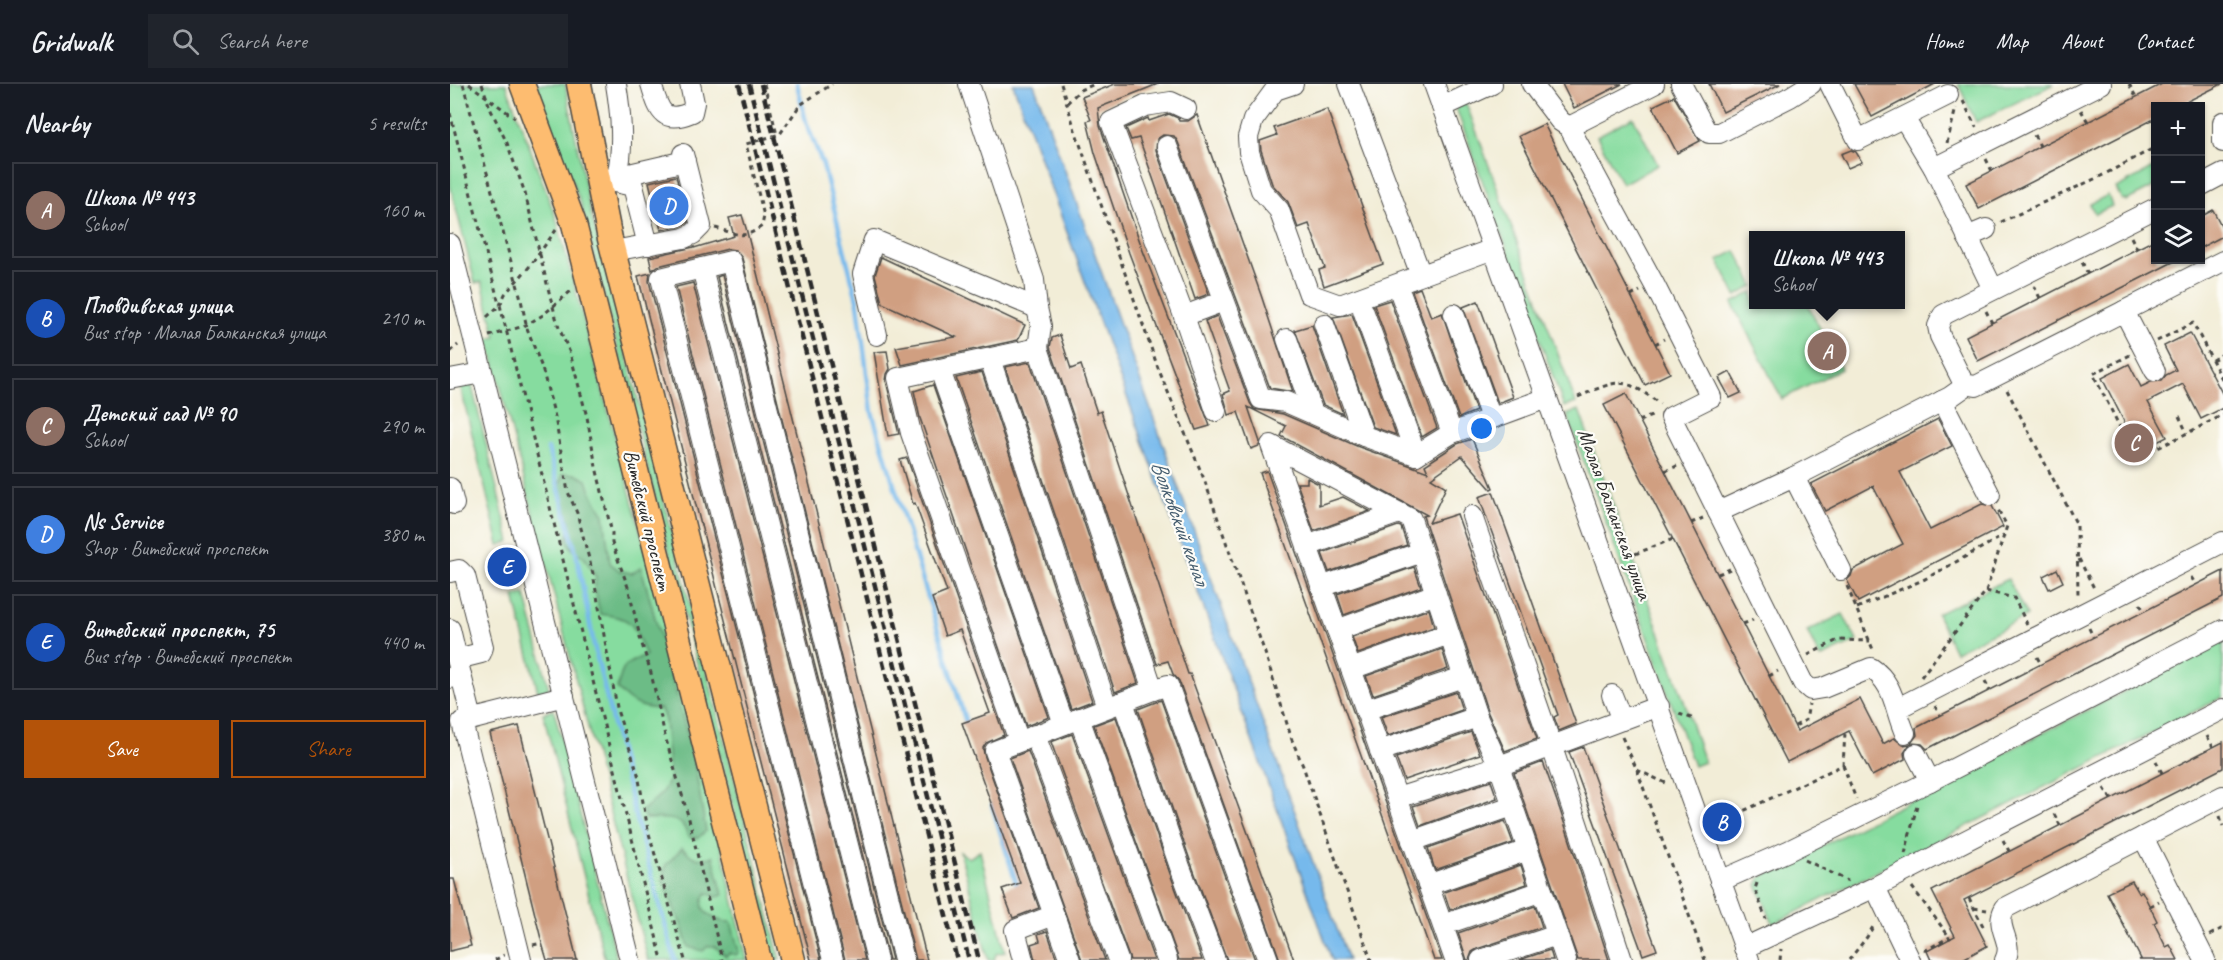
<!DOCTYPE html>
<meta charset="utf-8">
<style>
body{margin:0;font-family:Caveat,sans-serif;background:#20242c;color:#f1f3f6}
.controls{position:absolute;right:18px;top:18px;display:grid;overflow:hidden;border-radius:0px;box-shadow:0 2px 4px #0004}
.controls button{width:54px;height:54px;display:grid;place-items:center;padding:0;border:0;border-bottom:2px solid #363941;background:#171b24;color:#f1f3f6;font:30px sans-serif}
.you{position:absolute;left:1032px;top:345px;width:21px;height:21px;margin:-15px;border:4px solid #fff;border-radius:50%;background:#1a73e8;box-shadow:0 0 0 9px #1a73e833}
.badge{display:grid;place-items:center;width:39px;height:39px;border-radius:50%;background:#b45309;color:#fff;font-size:20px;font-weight:700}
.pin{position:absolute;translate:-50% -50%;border:3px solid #fff;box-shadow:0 2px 6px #0006}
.popup{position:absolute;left:1299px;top:147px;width:156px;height:78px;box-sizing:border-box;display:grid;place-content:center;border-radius:0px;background:#171b24;filter:drop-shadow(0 2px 4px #0005);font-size:20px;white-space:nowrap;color:#9ea1a6}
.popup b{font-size:22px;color:#f1f3f6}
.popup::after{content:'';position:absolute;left:50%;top:100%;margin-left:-12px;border:12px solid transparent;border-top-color:#171b24}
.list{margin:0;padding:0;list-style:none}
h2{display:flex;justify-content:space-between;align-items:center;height:78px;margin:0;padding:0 24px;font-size:26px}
h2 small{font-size:20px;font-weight:400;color:#9ea1a6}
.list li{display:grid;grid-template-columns:39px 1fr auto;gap:18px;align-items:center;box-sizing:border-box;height:96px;margin:0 12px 12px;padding:0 12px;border:2px solid #363941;border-radius:0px}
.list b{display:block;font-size:22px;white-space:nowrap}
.list p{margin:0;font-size:20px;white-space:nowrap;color:#9ea1a6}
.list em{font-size:20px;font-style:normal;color:#9ea1a6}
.actions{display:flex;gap:12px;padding:18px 24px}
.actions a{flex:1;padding:14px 0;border:2px solid #b45309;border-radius:0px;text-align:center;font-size:21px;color:#b45309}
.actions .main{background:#b45309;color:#fff}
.icon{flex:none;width:33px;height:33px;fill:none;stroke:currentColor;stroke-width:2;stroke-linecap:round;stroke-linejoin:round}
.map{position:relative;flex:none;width:1773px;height:876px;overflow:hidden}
header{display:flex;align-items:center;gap:36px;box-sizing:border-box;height:84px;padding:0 30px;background:#171b24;border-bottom:2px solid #363941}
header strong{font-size:28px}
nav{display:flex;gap:33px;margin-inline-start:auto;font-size:21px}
.search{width:420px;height:54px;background:#20242c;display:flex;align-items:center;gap:15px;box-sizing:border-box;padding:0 21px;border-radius:0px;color:#9ea1a6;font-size:22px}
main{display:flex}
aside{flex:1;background:#171b24}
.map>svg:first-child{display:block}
.green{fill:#86dc9f;stroke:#588465;stroke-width:1.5}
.forest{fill:#6cbc86;stroke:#4c7458;stroke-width:1.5}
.water{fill:#76b9ec;stroke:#50728c;stroke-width:1.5}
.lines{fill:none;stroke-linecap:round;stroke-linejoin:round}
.stream{stroke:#76b9ec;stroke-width:4.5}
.building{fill:#d09f81}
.minor-casing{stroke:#494845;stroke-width:22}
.major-casing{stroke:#494845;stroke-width:27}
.path{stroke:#494845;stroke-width:3;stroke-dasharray:4.5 4.5;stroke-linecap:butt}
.minor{stroke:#fff;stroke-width:20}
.major{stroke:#fdbc70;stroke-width:24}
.rail{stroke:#2b2b2b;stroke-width:4.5;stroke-dasharray:9 4.5;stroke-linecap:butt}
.labels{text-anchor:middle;stroke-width:4.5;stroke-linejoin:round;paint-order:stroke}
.street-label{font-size:21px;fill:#2b2b2b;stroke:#fdfcf7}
.water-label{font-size:22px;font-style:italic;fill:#455d6f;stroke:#fdfcf7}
</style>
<header>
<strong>Gridwalk</strong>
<div class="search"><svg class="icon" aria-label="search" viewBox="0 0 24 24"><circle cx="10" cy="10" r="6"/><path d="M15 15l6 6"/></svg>Search here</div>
<nav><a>Home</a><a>Map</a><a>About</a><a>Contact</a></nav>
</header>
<main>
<aside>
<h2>Nearby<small>5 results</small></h2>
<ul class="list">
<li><span class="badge" style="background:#8d6e63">A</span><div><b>Школа № 443</b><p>School</p></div><em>160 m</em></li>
<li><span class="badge" style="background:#1a4fb4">B</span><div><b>Пловдивская улица</b><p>Bus stop · Малая Балканская улица</p></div><em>210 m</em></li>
<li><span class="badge" style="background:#8d6e63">C</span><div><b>Детский сад № 90</b><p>School</p></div><em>290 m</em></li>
<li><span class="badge" style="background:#3f7fe0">D</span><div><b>Ns Service</b><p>Shop · Витебский проспект</p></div><em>380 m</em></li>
<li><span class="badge" style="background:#1a4fb4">E</span><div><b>Витебский проспект, 75</b><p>Bus stop · Витебский проспект</p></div><em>440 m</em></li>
</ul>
<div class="actions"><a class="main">Save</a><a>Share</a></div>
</aside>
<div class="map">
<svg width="1773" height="876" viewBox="0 0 1773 876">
<rect width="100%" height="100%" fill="#fdfcf7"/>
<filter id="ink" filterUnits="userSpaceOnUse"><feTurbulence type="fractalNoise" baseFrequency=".0167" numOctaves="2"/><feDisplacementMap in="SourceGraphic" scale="12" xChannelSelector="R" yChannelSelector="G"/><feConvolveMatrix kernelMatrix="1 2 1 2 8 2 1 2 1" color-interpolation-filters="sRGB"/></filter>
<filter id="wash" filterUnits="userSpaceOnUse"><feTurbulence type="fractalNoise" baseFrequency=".008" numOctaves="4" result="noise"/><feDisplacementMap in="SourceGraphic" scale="24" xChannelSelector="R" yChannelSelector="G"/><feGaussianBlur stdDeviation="1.35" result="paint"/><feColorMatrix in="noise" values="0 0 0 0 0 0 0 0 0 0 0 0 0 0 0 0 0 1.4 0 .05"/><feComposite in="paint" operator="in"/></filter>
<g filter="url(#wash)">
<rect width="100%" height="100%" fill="#f2edd7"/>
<g class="green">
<polygon points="0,0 56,0 106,134 250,668 297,876 198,876 38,255 46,253 32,198 25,199 0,101"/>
<polygon points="84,0 115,0 140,126 330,876 322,876 131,120"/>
<polygon points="1508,0 1604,0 1526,38"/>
<polygon points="1016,19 1126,319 1114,323 1006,24"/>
<polygon points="1183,33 1208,81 1172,100 1147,52"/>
<polygon points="1705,83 1705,102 1676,117 1675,115 1672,116 1666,104"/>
<polygon points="1658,111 1662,122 1645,130 1640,120"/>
<polygon points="1286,167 1304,202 1286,212 1268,176"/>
<polygon points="1303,208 1304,220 1358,221 1391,285 1332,315 1282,219"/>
<polygon points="21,298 60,458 49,461 10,301"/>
<polygon points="1129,326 1234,617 1254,678 1244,682 1117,331"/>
<polygon points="1558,495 1577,532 1505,568 1487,530"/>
<polygon points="75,510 99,605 88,608 64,512"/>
<polygon points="1393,530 1407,557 1370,574 1357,547"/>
<polygon points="1773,557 1773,613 1323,840 1307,801 1311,793"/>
<polygon points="104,626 167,876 155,876 93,629"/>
<polygon points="530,767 555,868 546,870 544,876 538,876 510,768 519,774"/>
</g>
<g class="forest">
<path d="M113 390H125L137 396 141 408 154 431 160 479 170 487 182 489 191 483 243 671 256 747 248 754H241C236 750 237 747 233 742 227 732 206 735 195 735L192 727 211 710 220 694 215 636 211 625C189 624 182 620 167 605 173 580 173 581 196 571 182 541 186 534 150 530L145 504 146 493 134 473 123 466 117 457 120 439 109 402Z"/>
<path d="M232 764C243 774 248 778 263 772L273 811 267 813 257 809C243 826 265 838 281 838L289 868 286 871 279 869 276 872 264 862H258L253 867 238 863 231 840 213 797 215 782Z"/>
</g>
<polygon class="water" points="563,0 584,0 898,876 882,876"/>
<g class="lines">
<g class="stream">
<polyline points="347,0 356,38 373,81 408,220 422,328 517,642"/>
<polyline points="98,365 126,468 144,561 184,728 225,876"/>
<polyline points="542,721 568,805"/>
</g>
</g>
<g id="blocks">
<g class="building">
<polygon points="665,0 708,0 648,24 650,42 692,164 760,342 746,346 679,169 645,69 637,37 641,36 632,13"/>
<polygon points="1112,0 1172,0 1124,24"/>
<polygon points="1259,0 1330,0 1273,28"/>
<polygon points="1404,0 1485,0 1422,33"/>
<polygon points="1712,0 1772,0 1728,22 1706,22 1706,34 1529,125 1516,100"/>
<polygon points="1224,12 1250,57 1227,69 1203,22"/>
<polygon points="877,25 933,180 874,202 869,186 875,184 859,140 848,144 838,118 822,100 811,66 810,57 827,51 824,44"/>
<polygon points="719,30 728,34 729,37 738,37 747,31 811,211 843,308 820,304 728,58 724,52 713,51 707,55 706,66 759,210 745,215 689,54 681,56 676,44 698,34 699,37"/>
<polygon points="1094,40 1220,289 1195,301 1069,52"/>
<polygon points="1401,66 1406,68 1412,78 1398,84 1391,70"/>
<polygon points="226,92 238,138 230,142 211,146 199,98"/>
<polygon points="1763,126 1773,145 1773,152 1750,164 1750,133"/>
<polygon points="292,131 296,144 477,876 466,876 292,174 285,166 278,165 208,182 202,186 199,173 244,163 244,164 284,152 279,134"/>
<polygon points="1706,155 1706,176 1727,176 1528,277 1516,252"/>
<polygon points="431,173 575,241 568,256 452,281 446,263 506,253 432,219 425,191"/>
<polygon points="200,189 199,197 371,876 361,876 188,192"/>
<polygon points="272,191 442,876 439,876 267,193"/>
<polygon points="243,199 415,876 395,876 226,203"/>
<polygon points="970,204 981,233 992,229 1026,327 1009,334 962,207"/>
<polygon points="940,216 987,344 972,353 924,221"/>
<polygon points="1028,217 1063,313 1048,319 1013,223"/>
<polygon points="902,230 946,351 923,343 883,233"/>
<polygon points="767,232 800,319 804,325 833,330 909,363 978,388 975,381 1007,360 1022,355 1043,404 1041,405 1012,372 981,394 996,403 979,439 1007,430 1087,655 1055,667 1038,629 973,432 977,431 831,352 836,342 798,323 810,358 809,362 801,365 788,328 779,331 773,310 780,307 755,237"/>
<polygon points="862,241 863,244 893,330 873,321 845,246"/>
<polygon points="1740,249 1773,311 1773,324 1751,335 1733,300 1698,318 1717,353 1689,367 1652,294 1679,280 1691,303 1701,298 1711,297 1716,291 1726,286 1714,262"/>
<polygon points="610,251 621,285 631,281 647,329 651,327 738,590 740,590 844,876 830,876 729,597 723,590 718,577 707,580 600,263 602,254"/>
<polygon points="437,267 440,285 437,290 436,297 449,350 438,352 424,268"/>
<polygon points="580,278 688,599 665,608 555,283"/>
<polygon points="532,288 642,617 621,625 506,294"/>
<polygon points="1280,288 1291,309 1280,314 1269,294"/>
<polygon points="483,301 599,633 576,642 470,334 464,307"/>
<polygon points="1176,310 1347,647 1410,615 1433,660 1444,654 1453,661 1460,660 1454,669 1455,675 1422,692 1399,647 1337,678 1154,321"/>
<polygon points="1488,335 1502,362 1450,388 1480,446 1532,420 1542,422 1553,443 1408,518 1397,496 1401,492 1403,486 1453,460 1423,402 1375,427 1361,400"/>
<polygon points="457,374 554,651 536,659 533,664 534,670 589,824 563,834 552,805 570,799 512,639 540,629 510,546 495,552 482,514 497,508 465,419 463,420 450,376"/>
<polygon points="817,387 860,507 992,876 984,876 810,389"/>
<polygon points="857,394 869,400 869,421 893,413 920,427 864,447 847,399 857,399"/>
<polygon points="1043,408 1126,640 1109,647 1104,633 1108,631 1029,413"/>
<polygon points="948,442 951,443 957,461 879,488 872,469"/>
<polygon points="964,483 971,503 894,531 887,510"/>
<polygon points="1607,485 1613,498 1599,505 1593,492"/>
<polygon points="1773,487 1773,514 1477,665 1472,660 1461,659 1467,651 1466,644"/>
<polygon points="979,525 984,543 908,570 902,553"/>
<polygon points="992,565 998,585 923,611 916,592"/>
<polygon points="1006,608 1012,626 938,652 931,633"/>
<polygon points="711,616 805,876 777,876 741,779 688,625"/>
<polygon points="666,633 719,787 752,876 729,876 644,641"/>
<polygon points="69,642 127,876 97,876 92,859 40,649"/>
<polygon points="1021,648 1030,670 954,696 946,674"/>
<polygon points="622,650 704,876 680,876 601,658"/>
<polygon points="1773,658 1773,684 1514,816 1537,862 1511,876 1481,876 1477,867 1505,852 1482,807"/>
<polygon points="1133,663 1207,866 1193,871 1119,668"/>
<polygon points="578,667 655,876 632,876 560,674"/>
<polygon points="1093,678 1110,726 1159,876 1128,876 1064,689"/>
<polygon points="1041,697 1047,714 970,742 963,722"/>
<polygon points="1055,737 1063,759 985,786 978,764"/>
<polygon points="1071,781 1077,800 1000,826 994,808"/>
<polygon points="0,795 4,795 21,862 0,867"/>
<polygon points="1682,797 1689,809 1692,807 1707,837 1704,839 1716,863 1720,861 1728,876 1689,876 1691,875 1657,809"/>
<polygon points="1085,822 1092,843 1027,865 1022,868 1019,876 1017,876 1008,849"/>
<polygon points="597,847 607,876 585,876 581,860 590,857 588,850"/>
<polygon points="1100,866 1103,876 1069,876"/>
</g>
</g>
</g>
<g filter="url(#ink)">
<use href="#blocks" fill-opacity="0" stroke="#494845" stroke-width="1.5"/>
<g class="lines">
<defs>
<g id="minor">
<path d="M166 0C171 31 174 62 167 93"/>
<path d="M201 0C209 25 211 41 242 28L244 19 240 0"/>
<polyline points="519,0 584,196 587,224 591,242 588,264 703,606 718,601 818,876"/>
<polyline points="843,0 825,6 803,36 798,53 799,68 811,106 829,126 859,210 890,221 1043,165"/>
<polyline points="899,0 971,191"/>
<polyline points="984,0 1299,876"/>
<path d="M1082 0 1110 37 1119 43 1204 200 1261 313 1221 333 1353 599 1361 606 1373 604 1421 584C1445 600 1444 625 1455 649"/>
<polyline points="1231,0 1255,45 1259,49 1269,49 1340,13 1361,0"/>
<polyline points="1380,0 1408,56 1498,11"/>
<polyline points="992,23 1042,0"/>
<polyline points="736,25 721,18 695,22 661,38 734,232 766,327"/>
<polyline points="1454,34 1484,84 1543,205"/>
<polyline points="1773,38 1773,58"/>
<polyline points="1119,43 1204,0"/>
<polyline points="717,62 811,315 836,318 914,352 966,371 1002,349 1097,314"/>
<polyline points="1484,84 1651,0"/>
<polyline points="162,94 235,77"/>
<polyline points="155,96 183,102 198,161"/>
<polyline points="1750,102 1773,90"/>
<polyline points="1706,124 1493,231 1488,242 1490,252 1514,300 1526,302 1773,177"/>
<polyline points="1517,153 1536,145"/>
<polyline points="0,160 180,876"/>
<polyline points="163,167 234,154 243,150 251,142 233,70"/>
<polyline points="252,184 427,876"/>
<polyline points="951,211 1002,349"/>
<polyline points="913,226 966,371"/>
<polyline points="1674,227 1705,287"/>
<polyline points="1004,230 1041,334"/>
<polyline points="734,232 774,217"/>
<polyline points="874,240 914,352"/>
<polyline points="427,251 413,190 424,156 587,224"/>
<polyline points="837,255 863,329"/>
<polyline points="540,275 657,623"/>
<polyline points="490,286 614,640"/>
<polyline points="0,295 32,289"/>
<polyline points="1492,317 1540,411"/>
<polyline points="1344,393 1391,486"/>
<polyline points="0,404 4,420"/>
<polyline points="1268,428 1344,393 1500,313 1517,301"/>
<polyline points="1022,432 1102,663 1172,876"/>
<polyline points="857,462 949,429"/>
<polyline points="0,488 9,486 15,492 33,563 31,569 7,575"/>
<polyline points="871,503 972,468"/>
<polyline points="0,545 11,591 0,594"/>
<polyline points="887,546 986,510"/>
<polyline points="901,585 999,550"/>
<polyline points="11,591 22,635"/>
<polyline points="1162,611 1172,636"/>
<polyline points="673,618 730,783 765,876"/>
<polyline points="1448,624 1773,458"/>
<polyline points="915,626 1013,593"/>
<polyline points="629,634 717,876"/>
<polyline points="585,651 668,876"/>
<polyline points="569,657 461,349 448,294 588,264"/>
<polyline points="930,667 1027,633"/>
<polyline points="1466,670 1480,697"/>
<polyline points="947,714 1049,682 1209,622"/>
<polyline points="1693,753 1755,876"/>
<polyline points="962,757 1062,722"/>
<polyline points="1270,797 1338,767 1480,697 1773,546"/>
<polyline points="978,801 1078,766"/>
<polyline points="1425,803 1460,876"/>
<polyline points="604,831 620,876"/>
<polyline points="993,841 1092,807"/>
<polyline points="1294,864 1425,803 1773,625"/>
<polyline points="71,876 12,638 114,612"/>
<polyline points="383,876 211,194 281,177 454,876"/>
<polyline points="573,876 565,846 604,831 545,667 703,606"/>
<polyline points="1005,876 821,361 961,435 1027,633 1049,682 1116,876"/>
<polyline points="1031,876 1107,851"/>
<path d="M1555 876C1565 858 1543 843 1555 824L1773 712"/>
</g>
<g id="major">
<polyline points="72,0 124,140 309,876"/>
<polyline points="129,0 160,155 343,876"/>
</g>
</defs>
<use href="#minor" class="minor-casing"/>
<use href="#major" class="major-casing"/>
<g class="path">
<polyline points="13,0 70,211 77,244 92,284 105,333 118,408 127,429 143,490 168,629 188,690 198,746 235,876"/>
<polyline points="19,0 65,34"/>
<polyline points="32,0 40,24 57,59 75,109 100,212 109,244 120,269 137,333 146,383 162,449 162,459 178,503 191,557 201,589 215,652 239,735 272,876"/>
<polyline points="314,0 327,51"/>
<polyline points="611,0 625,46 708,284 754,395 816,572 842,656 853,682 921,876"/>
<polyline points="1679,0 1686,13"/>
<polyline points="1513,17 1526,43"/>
<polyline points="617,19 630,6 645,0"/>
<polyline points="1631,26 1638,38"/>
<polyline points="0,29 49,220"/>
<polyline points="1584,51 1590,62"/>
<polyline points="1497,59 1506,24"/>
<polyline points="1536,75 1542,87"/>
<polyline points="1551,138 1651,92 1706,63"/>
<path d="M265 144C286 149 293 157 312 142L314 132 296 60 330 50 350 21 382 0"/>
<polyline points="1681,153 1687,165"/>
<polyline points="1632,178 1638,190"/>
<polyline points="1584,202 1590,214"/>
<polyline points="1181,212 1190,207"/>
<polyline points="50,221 55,210 80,182 106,146"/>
<polyline points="1536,227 1542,239"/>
<polyline points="37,233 50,221 212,876"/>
<polyline points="39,252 74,242 93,231 121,207"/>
<polyline points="1707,257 1743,239 1773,297"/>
<polyline points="1205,260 1214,255"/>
<polyline points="0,268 8,261"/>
<polyline points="1680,271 1643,290 1686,375 1773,331"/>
<polyline points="1762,276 1773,270"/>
<polyline points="1557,306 1627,441 1628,513"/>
<path d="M1128 313C1169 295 1173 292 1210 320"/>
<polyline points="1729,332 1737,349"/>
<polyline points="1189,337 1204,331"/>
<polyline points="1215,387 1227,382"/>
<polyline points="1241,439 1253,434"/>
<polyline points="1185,470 1223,455"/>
<polyline points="1629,475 1645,506"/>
<polyline points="1268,490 1280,485"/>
<polyline points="1741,493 1746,501"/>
<polyline points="1397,502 1424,568"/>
<polyline points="1536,507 1564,514 1577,540"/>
<polyline points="1690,520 1694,527"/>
<polyline points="1407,524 1475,495 1553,452"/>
<polyline points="1293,540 1303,536"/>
<polyline points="1639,544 1643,553"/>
<polyline points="1358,571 1388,556 1420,557"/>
<polyline points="1587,573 1591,580"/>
<polyline points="1319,592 1328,587"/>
<polyline points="1471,593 1536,507 1557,442 1547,424"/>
<polyline points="1535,597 1540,606"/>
<polyline points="1485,622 1490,631"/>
<polyline points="1229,630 1244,635"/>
<polyline points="1345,642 1356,636 1359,620"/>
<polyline points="1757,652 1763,663"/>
<polyline points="1172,653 1187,686 1255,876"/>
<polyline points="1706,677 1712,689"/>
<polyline points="1393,681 1406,715"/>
<polyline points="1187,686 1218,700"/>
<polyline points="1654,704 1661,715"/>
<polyline points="1604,730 1610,741"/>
<polyline points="1770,732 1773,742"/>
<polyline points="1278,734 1393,681 1395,649"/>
<polyline points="1553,756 1559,767"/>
<polyline points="1455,770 1467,721"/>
<polyline points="1355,776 1398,797"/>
<polyline points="1307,799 1305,805 1316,835"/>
<polyline points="1462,803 1501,855"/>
<polyline points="1519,814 1534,844"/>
<polyline points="1700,822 1709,817"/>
<polyline points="1524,824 1537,826"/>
<polyline points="1760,851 1773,844"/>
<polyline points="83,861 92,859"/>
<polyline points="1474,867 1500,853"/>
<polyline points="45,876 54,871"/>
<polyline points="1330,876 1331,865"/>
<polyline points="1399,876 1417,853 1424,841"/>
</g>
<use href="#minor" class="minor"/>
<use href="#major" class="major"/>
<g class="rail">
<polyline points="289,0 507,876"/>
<polyline points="299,0 519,876"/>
<polyline points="311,0 529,876"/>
</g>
</g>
</g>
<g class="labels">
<g class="street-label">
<text transform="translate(1165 430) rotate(70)" y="7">Малая Балканская улица</text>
<text transform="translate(198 436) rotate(76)" y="7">Витебский проспект</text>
</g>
<g class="water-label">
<text transform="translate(731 438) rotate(70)" y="8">Волковский канал</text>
</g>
</g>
</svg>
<div class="controls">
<button>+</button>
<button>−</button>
<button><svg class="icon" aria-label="layers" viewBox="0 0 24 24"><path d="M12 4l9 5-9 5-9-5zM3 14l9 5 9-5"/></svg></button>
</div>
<div class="you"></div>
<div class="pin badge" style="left:1377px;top:267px;background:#8d6e63">A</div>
<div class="popup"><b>Школа № 443</b>School</div>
<div class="pin badge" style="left:1272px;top:738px;background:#1a4fb4">B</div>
<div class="pin badge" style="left:1684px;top:359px;background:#8d6e63">C</div>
<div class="pin badge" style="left:219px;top:122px;background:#3f7fe0">D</div>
<div class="pin badge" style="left:57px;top:483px;background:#1a4fb4">E</div>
</div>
</main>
